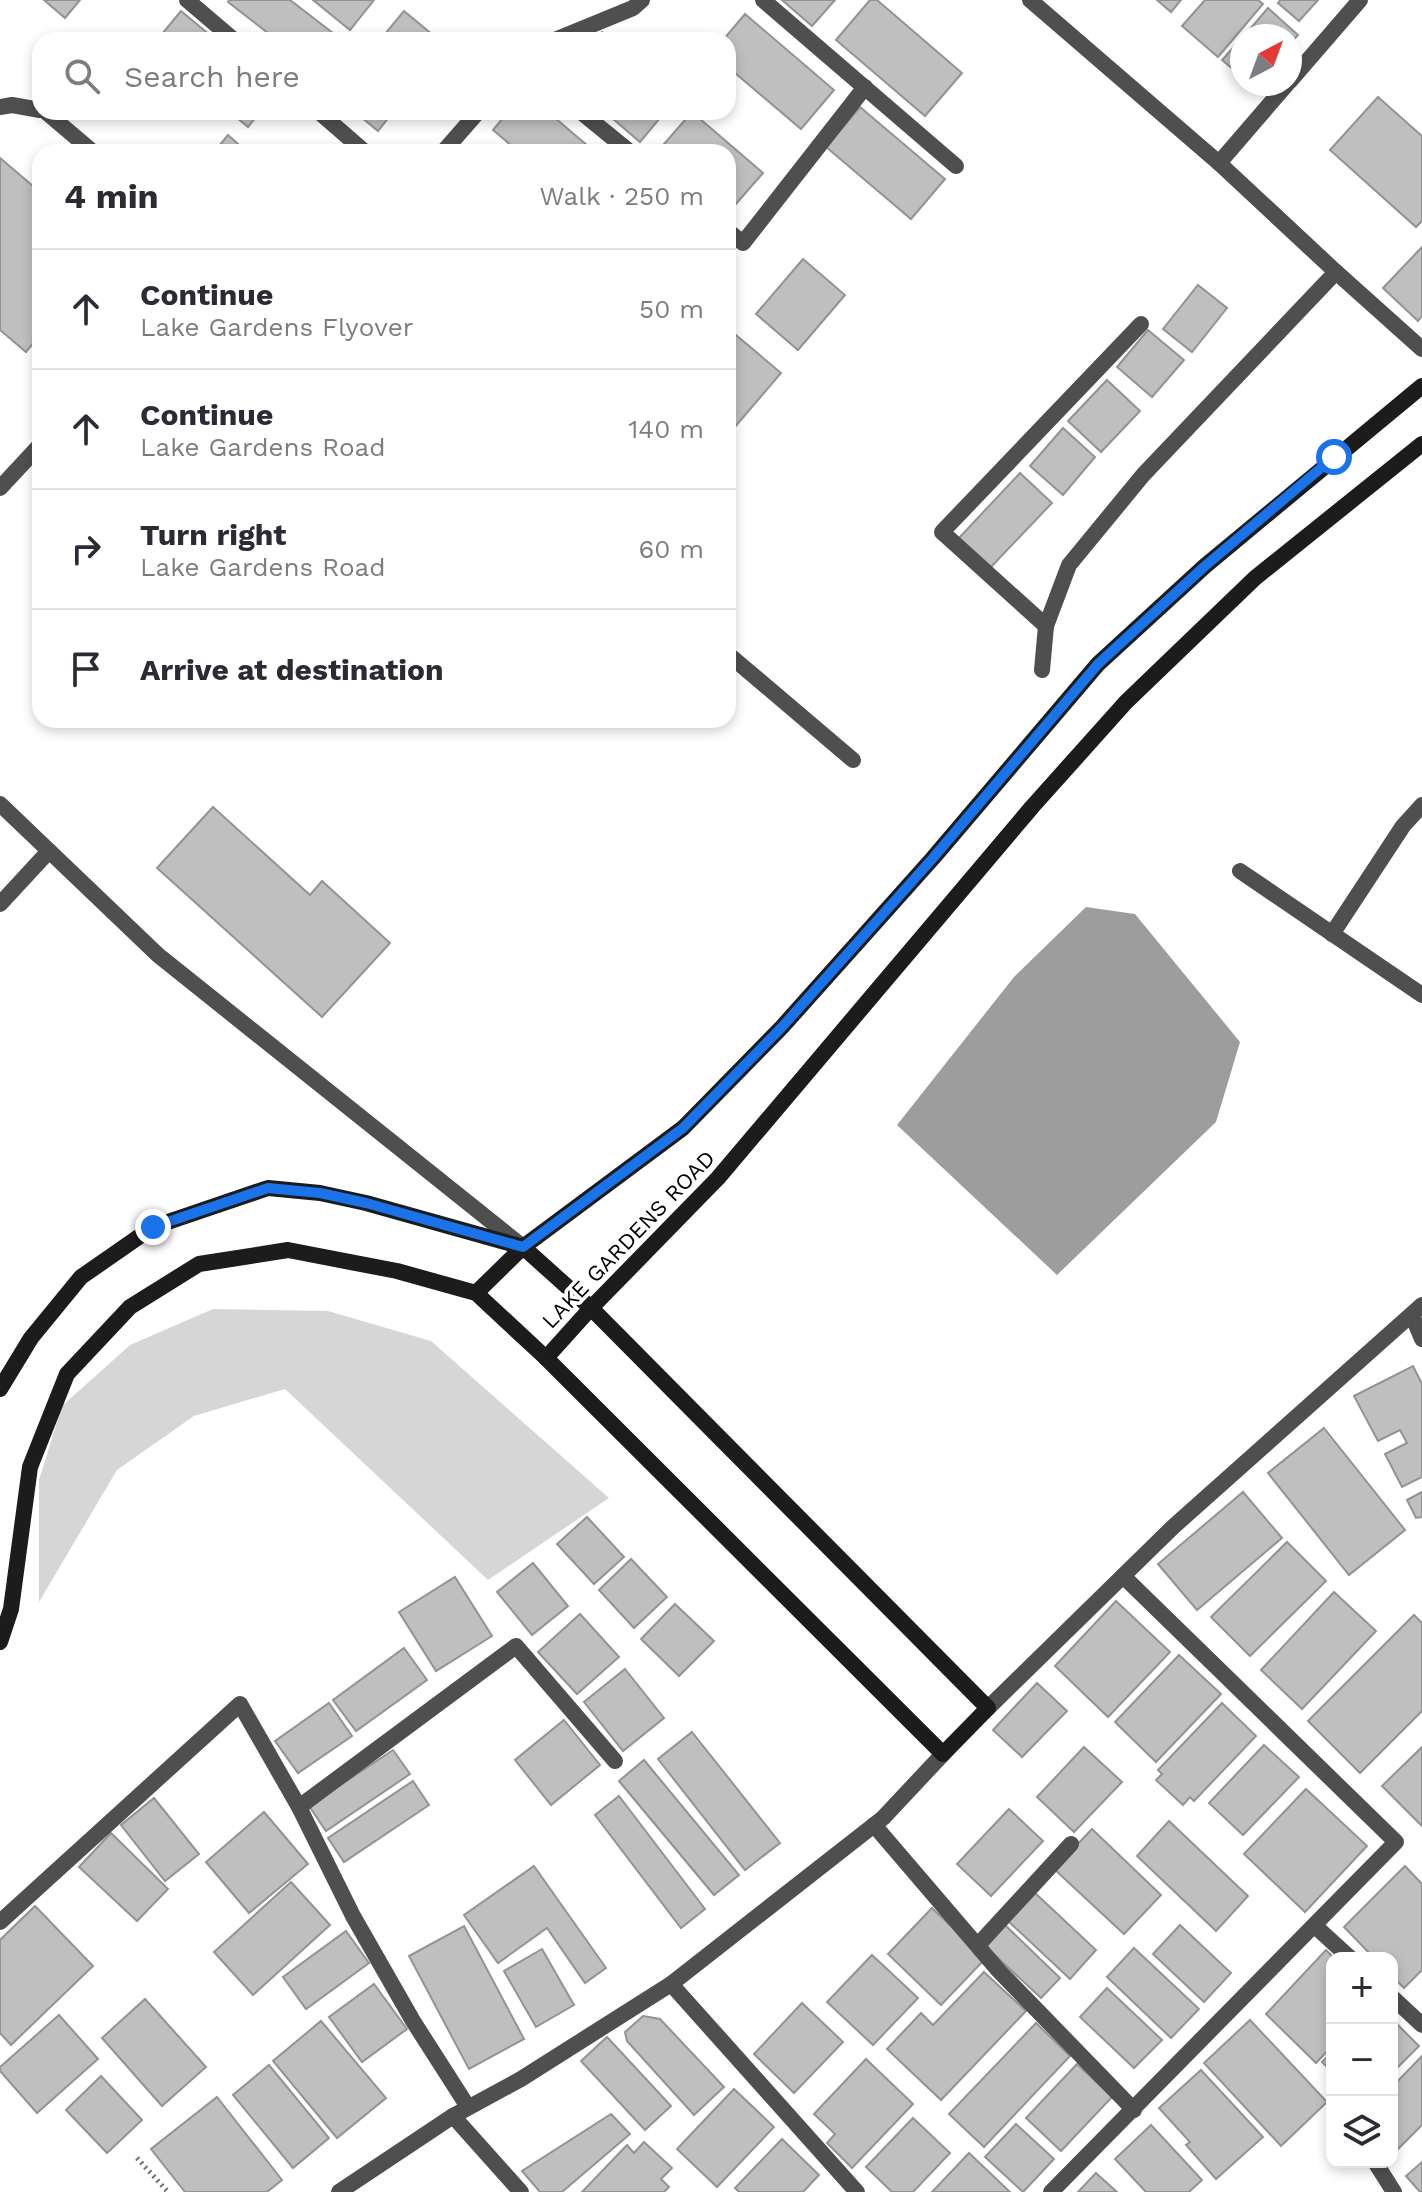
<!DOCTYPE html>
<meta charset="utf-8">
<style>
body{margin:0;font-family:"Work Sans",sans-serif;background:#f7f7f7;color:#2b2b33}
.controls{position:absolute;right:24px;bottom:24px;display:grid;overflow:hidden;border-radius:16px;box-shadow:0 4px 12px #0003}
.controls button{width:72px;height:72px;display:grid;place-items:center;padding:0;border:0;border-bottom:2px solid #e1e1e2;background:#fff;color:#2b2b33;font:40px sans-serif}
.compass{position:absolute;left:1230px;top:24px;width:72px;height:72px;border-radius:50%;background:#fff;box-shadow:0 4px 12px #0003;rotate:41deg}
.stop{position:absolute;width:24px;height:24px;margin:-18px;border:6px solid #1a73e8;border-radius:50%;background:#fff}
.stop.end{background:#1a73e8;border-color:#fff;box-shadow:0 2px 8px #0008}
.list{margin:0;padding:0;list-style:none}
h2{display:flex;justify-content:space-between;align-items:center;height:104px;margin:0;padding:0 32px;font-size:34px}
h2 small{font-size:26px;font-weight:400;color:#7c7c81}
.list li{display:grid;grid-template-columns:52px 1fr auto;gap:24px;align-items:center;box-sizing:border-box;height:120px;padding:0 32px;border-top:2px solid #e1e1e2}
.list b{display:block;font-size:30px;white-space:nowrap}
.list p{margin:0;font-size:26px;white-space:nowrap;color:#7c7c81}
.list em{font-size:26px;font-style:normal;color:#7c7c81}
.icon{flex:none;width:44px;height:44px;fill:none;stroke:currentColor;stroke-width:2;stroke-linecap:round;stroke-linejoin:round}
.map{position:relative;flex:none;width:1422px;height:2192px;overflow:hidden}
.search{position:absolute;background:#fff;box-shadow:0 4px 12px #0003;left:32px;top:32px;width:704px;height:88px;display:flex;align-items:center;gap:20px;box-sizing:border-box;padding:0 28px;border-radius:24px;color:#7c7c81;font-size:30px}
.panel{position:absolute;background:#fff;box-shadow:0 4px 12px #0003;left:32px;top:144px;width:704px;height:584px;border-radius:24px}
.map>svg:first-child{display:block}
.green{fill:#d6d6d6}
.water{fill:#9d9d9d}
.building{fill:#bfbfbf;stroke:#939393;stroke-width:2}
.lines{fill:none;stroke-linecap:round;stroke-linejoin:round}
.path{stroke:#717171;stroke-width:5;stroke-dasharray:2 4;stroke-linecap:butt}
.lane{stroke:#4f4f4f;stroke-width:16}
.street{stroke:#4f4f4f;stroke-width:16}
.secondary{stroke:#1c1c1c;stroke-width:16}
.route{stroke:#1a73e8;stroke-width:10}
.labels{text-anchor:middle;stroke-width:7;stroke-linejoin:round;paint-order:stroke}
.street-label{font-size:22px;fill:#000;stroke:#fff}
</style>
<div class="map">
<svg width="1422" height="2192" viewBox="0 0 1422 2192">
<rect width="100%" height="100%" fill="#fff"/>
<polygon class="green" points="213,1309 328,1311 431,1341 609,1498 488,1580 285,1389 194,1416 117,1470 39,1602 39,1480 62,1406 130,1345"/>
<polygon class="water" points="1086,907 1135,914 1240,1042 1216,1122 1057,1275 897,1125 1014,977"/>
<g class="building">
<polygon points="44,0 80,0 65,18"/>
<polygon points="229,0 290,0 342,40 277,40 228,2"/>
<polygon points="313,0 374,0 350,30"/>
<polygon points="782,0 835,0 812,26"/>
<polygon points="870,0 877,0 962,73 925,116 836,40"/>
<polygon points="1157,0 1181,0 1171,12"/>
<polygon points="1205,0 1258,0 1263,4 1218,57 1182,26"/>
<polygon points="1280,0 1318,0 1299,21 1278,3"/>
<polygon points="1268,8 1298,35 1290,44 1290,36 1244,36"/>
<polygon points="181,11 216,40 157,40"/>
<polygon points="404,11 439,40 380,40"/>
<polygon points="745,14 834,90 801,129 728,67 728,40 723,40"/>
<polygon points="602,32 611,40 595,40"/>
<polygon points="1242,38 1242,77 1222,60"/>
<polygon points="1378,97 1422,136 1422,221 1416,227 1330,150"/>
<polygon points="860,107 945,179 911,219 826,147"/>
<polygon points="230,112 260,112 248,127"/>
<polygon points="355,112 393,112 378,131"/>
<polygon points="508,112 548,112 595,152 519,152 493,130"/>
<polygon points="605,112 665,112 640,142"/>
<polygon points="692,112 763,173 728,213 728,152 657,152"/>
<polygon points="228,135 247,152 214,152"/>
<polygon points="0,158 40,192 40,335 26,352 0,330"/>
<polygon points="1422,247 1422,316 1418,321 1383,288"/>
<polygon points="803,259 845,295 798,350 756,314"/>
<polygon points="1198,285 1227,308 1192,352 1163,329"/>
<polygon points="730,330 781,373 728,435 728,333"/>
<polygon points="1148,330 1184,360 1152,397 1117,367"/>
<polygon points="1107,380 1140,411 1101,452 1068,421"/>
<polygon points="1063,428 1095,457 1063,495 1030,466"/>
<polygon points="1020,473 1052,503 990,568 958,539"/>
<polygon points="213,807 310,895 322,881 390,943 322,1017 157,868"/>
<polygon points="1413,1366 1422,1384 1422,1477 1402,1487 1385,1454 1407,1443 1400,1430 1378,1441 1354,1396"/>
<polygon points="1324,1428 1405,1530 1349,1575 1268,1473"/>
<polygon points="1243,1492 1282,1538 1197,1610 1158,1564"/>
<polygon points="1422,1492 1422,1517 1416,1518 1407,1500"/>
<polygon points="587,1517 624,1557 594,1584 557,1544"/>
<polygon points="1287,1542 1326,1581 1250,1656 1211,1617"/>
<polygon points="631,1559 667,1597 634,1628 599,1590"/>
<polygon points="533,1563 568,1606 532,1635 497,1592"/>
<polygon points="455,1577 492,1636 436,1671 399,1612"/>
<polygon points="1334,1592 1376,1631 1302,1709 1261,1670"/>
<polygon points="1116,1601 1170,1652 1108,1717 1055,1666"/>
<polygon points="675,1604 714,1641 679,1676 641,1639"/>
<polygon points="580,1614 619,1657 577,1694 538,1652"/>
<polygon points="1414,1615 1422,1623 1422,1711 1360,1773 1308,1721"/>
<polygon points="404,1648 427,1680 356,1731 333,1700"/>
<polygon points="1179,1655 1221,1694 1156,1762 1115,1722"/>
<polygon points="625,1669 664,1718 623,1751 584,1702"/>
<polygon points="1037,1683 1067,1711 1022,1757 993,1730"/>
<polygon points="329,1703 352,1736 298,1773 275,1741"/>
<polygon points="1222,1703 1256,1736 1194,1801 1190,1797 1183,1805 1156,1780 1162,1774 1158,1770"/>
<polygon points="564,1720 600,1765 551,1805 515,1760"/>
<polygon points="692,1732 780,1843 745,1870 658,1759"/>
<polygon points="1264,1745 1299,1777 1243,1835 1209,1803"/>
<polygon points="1084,1747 1122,1782 1074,1832 1037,1797"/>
<polygon points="1422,1747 1422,1826 1382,1786"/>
<polygon points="393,1750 410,1774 326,1831 309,1806"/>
<polygon points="644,1760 739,1875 714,1895 619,1781"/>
<polygon points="413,1781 429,1805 344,1862 328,1838"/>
<polygon points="1306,1789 1367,1846 1305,1912 1244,1854"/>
<polygon points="619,1796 705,1909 681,1928 595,1815"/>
<polygon points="154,1798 199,1854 165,1881 121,1825"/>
<polygon points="1009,1809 1043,1841 991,1896 957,1864"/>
<polygon points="264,1812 308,1864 249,1913 206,1862"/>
<polygon points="1169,1821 1248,1896 1216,1931 1137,1856"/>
<polygon points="1092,1829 1161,1895 1124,1934 1054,1869"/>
<polygon points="111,1833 168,1889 137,1921 79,1867"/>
<polygon points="534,1866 606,1968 585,1983 547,1928 498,1963 464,1915"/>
<polygon points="1405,1866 1422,1884 1422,1970 1404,1988 1392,1976 1392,1958 1374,1958 1344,1927"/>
<polygon points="291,1882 330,1925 253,1995 214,1952"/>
<polygon points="1034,1892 1096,1950 1070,1979 1008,1921"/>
<polygon points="35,1906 93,1966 11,2045 0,2033 0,1940"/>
<polygon points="932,1908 985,1959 941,2005 888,1954"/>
<polygon points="1004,1924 1060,1978 1041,1998 984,1945"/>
<polygon points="1180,1925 1231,1973 1204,2002 1153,1954"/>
<polygon points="464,1926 524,2039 469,2069 409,1956"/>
<polygon points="346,1931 369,1963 306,2009 283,1977"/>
<polygon points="1134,1948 1199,2009 1171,2038 1107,1977"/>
<polygon points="542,1949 574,2005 536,2027 504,1971"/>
<polygon points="1326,1950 1334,1958 1332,1958 1332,2046 1316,2063 1266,2014"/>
<polygon points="872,1955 918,1998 873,2045 827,2002"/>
<polygon points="984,1972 1026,2011 941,2100 887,2049 921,2013 933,2025"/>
<polygon points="374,1984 407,2029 362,2062 329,2017"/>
<polygon points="1107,1988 1162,2040 1134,2068 1080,2017"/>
<polygon points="145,1999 206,2067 162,2106 102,2038"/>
<polygon points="802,2003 843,2042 794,2093 754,2054"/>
<polygon points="59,2015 98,2059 37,2113 0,2071 0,2067"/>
<polygon points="643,2016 660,2019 724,2087 694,2115 627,2041 625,2032"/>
<polygon points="1392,2019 1419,2046 1392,2073"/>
<polygon points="1250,2020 1327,2102 1281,2146 1204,2063"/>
<polygon points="321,2021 386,2098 337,2138 273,2061"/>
<polygon points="1036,2023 1070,2056 984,2147 949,2114"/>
<polygon points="607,2037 671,2106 645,2130 581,2061"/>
<polygon points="1332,2052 1332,2072 1322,2062"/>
<polygon points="1422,2056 1422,2125 1395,2152 1392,2149 1392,2087"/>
<polygon points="866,2059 913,2104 852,2168 827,2143 835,2134 814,2114"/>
<polygon points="1077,2064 1112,2097 1061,2151 1026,2118"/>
<polygon points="269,2065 329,2138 293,2168 233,2095"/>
<polygon points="1201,2070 1263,2137 1216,2179 1186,2145 1190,2142 1159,2108"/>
<polygon points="101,2076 142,2120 107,2153 66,2110"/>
<polygon points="734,2089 774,2127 717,2187 677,2149"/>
<polygon points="217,2097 282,2180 267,2192 185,2192 151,2149"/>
<polygon points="611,2114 630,2134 562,2192 540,2192 522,2171"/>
<polygon points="913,2118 950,2153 913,2192 892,2192 866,2167"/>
<polygon points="1016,2124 1054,2159 1023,2192 985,2157"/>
<polygon points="1151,2125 1202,2180 1189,2192 1146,2192 1115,2159"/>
<polygon points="782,2139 819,2175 803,2192 739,2192 735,2188"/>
<polygon points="644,2142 672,2168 661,2179 669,2187 664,2192 582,2192 627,2145 634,2153"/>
<polygon points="969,2153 1010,2192 932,2192"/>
<polygon points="1422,2162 1422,2192 1420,2192 1406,2176"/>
<polygon points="1096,2173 1117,2192 1078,2192"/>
</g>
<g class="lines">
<polyline class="path" points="137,2158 168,2192"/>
<g class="lane">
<polyline points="187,0 234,40"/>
<polyline points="763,0 956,166"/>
<polyline points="555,40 633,8 642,0"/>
<polyline points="319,112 365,152"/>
<polyline points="581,112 630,152"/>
<polyline points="443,152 478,112"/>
<polyline points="728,231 743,243 865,87"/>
<polyline points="0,488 40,445"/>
<polyline points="728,654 853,760"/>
<polyline points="0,804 158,955 523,1247"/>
<polyline points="1240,871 1422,995"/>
<polyline points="0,904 49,851"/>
<polyline points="1332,934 1403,826 1422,805"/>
<polyline points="1375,2162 1394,2192"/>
</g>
<g class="street">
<polyline points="1030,0 1219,163"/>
<polyline points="1290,81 1360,0"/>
<polyline points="0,107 12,105 40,110"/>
<polyline points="46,112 93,152"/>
<polyline points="1336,272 1422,349"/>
<polyline points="1046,626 942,532 1141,324"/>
<polyline points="1042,670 1046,626 1069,565 1143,475 1336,272 1219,163 1287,84"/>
<polyline points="1412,1315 1422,1339"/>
<polyline points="988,1708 1173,1527 1422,1305"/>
<polyline points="299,1807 516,1646 615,1761"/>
<polyline points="874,1825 999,1971 1134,2110"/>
<polyline points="0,1922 240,1704 299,1807 353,1916 413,2021 468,2107"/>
<polyline points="1315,1926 1350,1958"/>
<polyline points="978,1945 1071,1844"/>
<polyline points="671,1984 857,2192"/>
<polyline points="1392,1997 1422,2025"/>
<polyline points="453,2116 521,2192"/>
<polyline points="339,2192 453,2116 521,2079 671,1984 883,1818 943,1754"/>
<polyline points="1051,2192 1396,1842 1123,1576"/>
</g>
<g class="secondary">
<polyline points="476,1293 523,1247 683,1128 782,1027 933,858 1098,664 1205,566 1422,386"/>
<polyline points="546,1358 591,1308 718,1178 1032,807 1126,702 1255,578 1422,444"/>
<polyline points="0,1389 31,1338 81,1277 153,1227 268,1188 320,1193 366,1203 523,1247 591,1308 988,1708 943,1754 546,1358 476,1293 397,1271 288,1250 199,1264 130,1307 67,1374 30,1467 11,1609 0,1642"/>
</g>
</g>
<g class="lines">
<polyline class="route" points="153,1227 268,1188 320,1193 366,1203 523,1247 683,1128 782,1027 933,858 1098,664 1205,566 1334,457"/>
</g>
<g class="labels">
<g class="street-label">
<text transform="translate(628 1239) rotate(-46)" y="8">LAKE GARDENS ROAD</text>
</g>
</g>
</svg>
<div class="controls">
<button>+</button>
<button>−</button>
<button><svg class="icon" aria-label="layers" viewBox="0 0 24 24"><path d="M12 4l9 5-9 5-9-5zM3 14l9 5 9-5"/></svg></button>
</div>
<svg class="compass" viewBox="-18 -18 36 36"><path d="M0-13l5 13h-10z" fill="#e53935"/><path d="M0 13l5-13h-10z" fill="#7c7c81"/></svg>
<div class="stop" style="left:1334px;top:457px"></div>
<div class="stop end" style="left:153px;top:1227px"></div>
<div class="search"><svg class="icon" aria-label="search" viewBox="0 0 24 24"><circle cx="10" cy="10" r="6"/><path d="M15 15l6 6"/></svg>Search here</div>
<section class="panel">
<h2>4 min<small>Walk · 250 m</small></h2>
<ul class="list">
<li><svg class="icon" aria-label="ahead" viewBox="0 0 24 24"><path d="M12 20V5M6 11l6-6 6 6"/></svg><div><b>Continue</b><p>Lake Gardens Flyover</p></div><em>50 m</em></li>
<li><svg class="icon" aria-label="ahead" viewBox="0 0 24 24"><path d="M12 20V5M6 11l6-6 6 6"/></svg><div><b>Continue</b><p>Lake Gardens Road</p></div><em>140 m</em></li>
<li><svg class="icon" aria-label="right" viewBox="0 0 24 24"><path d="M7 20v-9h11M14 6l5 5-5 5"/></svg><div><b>Turn right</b><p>Lake Gardens Road</p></div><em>60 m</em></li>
<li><svg class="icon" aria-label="arrive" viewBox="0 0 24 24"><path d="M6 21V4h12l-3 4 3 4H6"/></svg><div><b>Arrive at destination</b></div></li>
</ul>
</section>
</div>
